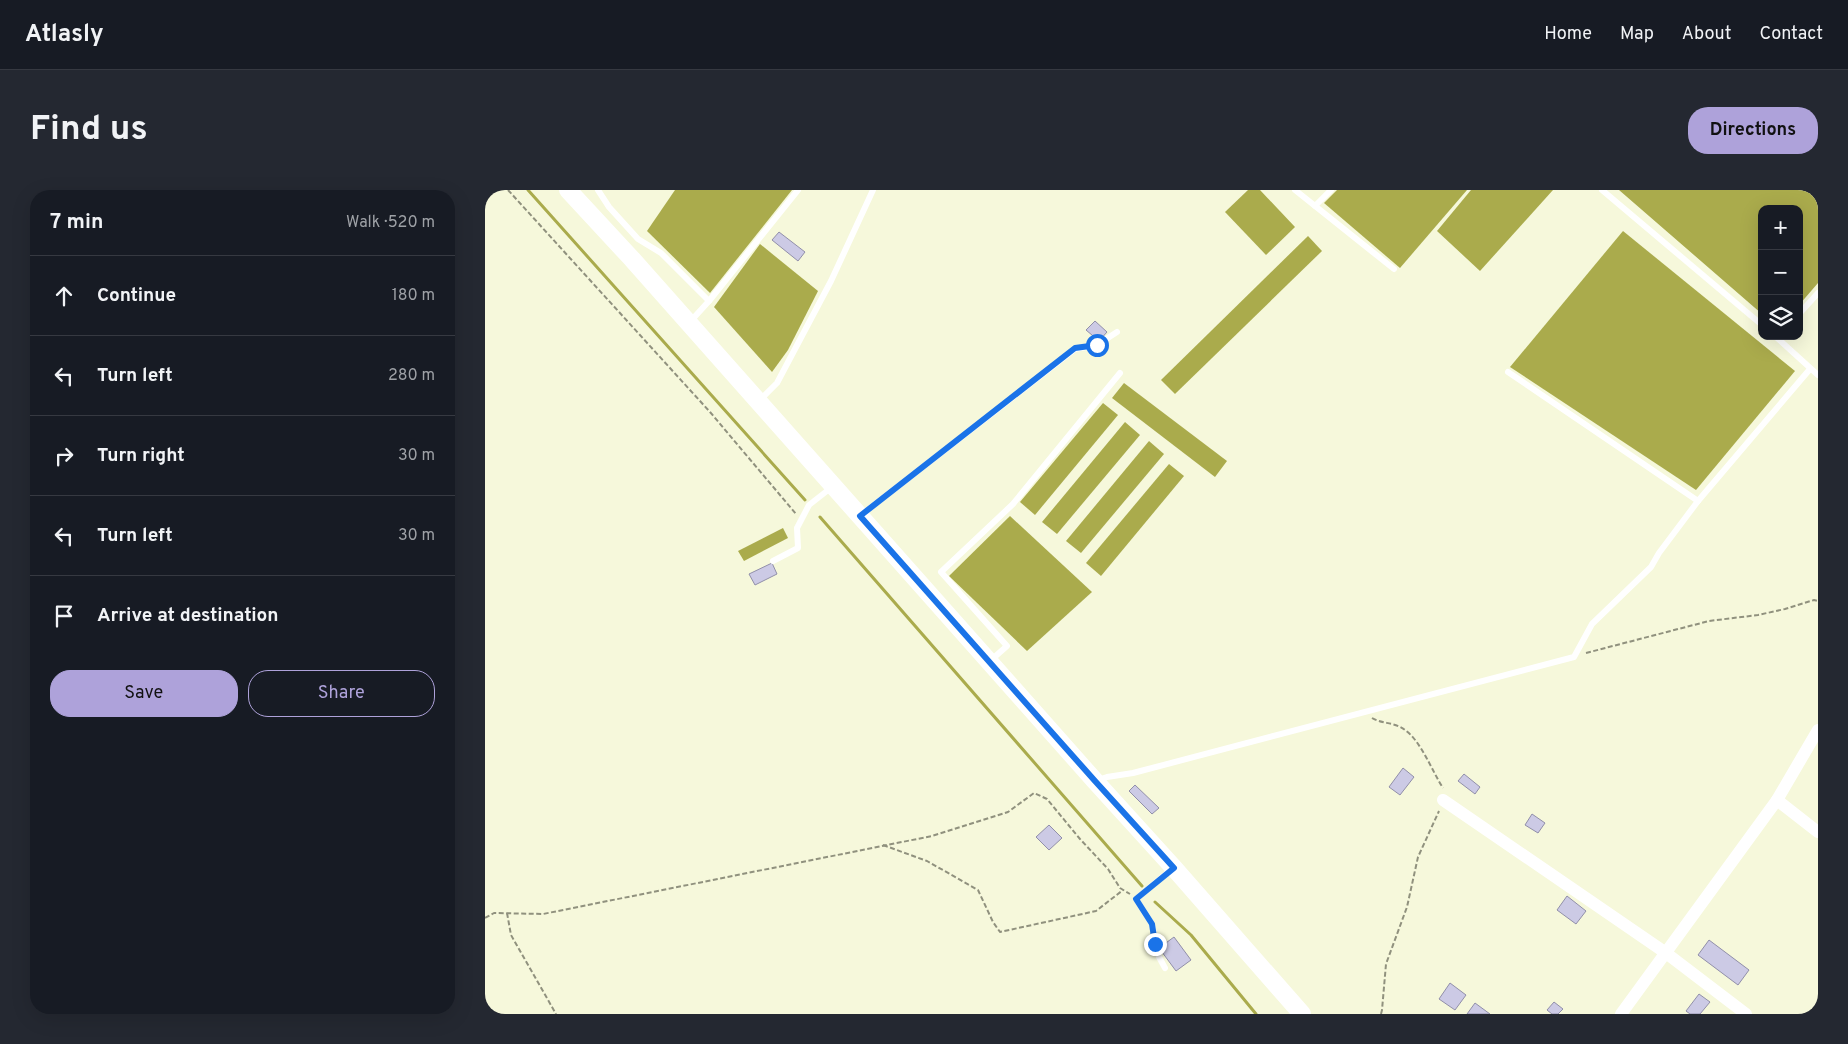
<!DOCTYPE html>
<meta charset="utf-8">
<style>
body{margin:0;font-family:Overpass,sans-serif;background:#242831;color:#f1f3f6}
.controls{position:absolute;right:15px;top:15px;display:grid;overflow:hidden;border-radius:10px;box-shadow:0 5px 20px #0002}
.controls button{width:45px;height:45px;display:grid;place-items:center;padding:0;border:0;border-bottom:1px solid #363941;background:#171b24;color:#f1f3f6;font:25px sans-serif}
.stop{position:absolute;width:15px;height:15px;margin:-11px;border:4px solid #1a73e8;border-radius:50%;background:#fff}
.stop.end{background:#1a73e8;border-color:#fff;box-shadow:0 1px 5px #0008}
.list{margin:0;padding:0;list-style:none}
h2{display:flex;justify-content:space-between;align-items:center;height:65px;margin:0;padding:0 20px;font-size:21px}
h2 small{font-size:16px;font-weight:400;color:#9ea1a6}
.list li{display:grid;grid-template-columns:32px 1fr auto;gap:15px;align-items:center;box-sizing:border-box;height:80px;padding:0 20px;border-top:1px solid #363941}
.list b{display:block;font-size:19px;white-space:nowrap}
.list em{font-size:16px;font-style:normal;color:#9ea1a6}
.actions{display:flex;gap:10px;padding:15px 20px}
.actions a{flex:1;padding:11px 0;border:1px solid #aea2da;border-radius:20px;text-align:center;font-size:18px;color:#aea2da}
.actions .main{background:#aea2da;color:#111}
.icon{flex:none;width:28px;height:28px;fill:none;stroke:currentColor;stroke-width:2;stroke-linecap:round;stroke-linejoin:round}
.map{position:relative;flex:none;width:1333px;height:824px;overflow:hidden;border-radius:20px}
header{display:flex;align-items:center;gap:30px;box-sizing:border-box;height:70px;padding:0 25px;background:#171b24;border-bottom:1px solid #363941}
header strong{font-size:24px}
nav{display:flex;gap:28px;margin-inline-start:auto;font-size:18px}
.intro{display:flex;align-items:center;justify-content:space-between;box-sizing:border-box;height:120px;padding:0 30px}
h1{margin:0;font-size:35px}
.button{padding:12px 22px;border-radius:20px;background:#aea2da;color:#111;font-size:18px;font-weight:700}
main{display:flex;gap:30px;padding:0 30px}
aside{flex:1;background:#171b24;border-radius:20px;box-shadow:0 5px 20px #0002}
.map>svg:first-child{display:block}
.water{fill:#aaab4c}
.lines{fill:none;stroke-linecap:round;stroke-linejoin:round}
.stream{stroke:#aaab4c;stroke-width:3}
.building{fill:#cccae5;stroke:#918fa9}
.path{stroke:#90917e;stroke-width:2;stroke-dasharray:5 2.5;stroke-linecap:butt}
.service{stroke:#fff;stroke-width:6}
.minor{stroke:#fff;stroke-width:12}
.secondary{stroke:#fff;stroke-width:18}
.route{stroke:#1a73e8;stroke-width:6}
</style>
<header>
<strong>Atlasly</strong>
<nav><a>Home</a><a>Map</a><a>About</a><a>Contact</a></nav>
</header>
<div class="intro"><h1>Find us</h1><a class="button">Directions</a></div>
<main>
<aside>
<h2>7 min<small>Walk · 520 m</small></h2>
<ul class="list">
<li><svg class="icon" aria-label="ahead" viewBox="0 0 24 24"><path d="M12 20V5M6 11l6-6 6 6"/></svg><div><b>Continue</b></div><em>180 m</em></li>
<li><svg class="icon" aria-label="left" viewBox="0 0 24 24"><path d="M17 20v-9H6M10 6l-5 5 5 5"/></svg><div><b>Turn left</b></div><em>280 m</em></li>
<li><svg class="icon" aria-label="right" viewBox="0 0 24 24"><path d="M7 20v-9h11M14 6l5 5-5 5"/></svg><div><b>Turn right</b></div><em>30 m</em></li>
<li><svg class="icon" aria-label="left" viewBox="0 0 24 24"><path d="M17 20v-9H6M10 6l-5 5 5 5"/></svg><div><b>Turn left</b></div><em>30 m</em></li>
<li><svg class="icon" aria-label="arrive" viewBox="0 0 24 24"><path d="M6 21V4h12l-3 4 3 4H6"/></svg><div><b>Arrive at destination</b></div></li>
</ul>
<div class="actions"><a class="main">Save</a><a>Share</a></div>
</aside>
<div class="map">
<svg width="1333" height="824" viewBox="0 0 1333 824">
<rect width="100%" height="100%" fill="#f6f8db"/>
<g class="water">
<polygon points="190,0 307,0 225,103 162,41"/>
<polygon points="763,0 775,0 810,37 781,65 740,22"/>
<polygon points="852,0 982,0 915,78 839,13"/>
<polygon points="986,0 1068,0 995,81 952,41"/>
<polygon points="1134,0 1333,0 1333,93 1314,115 1314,19 1277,19 1277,124"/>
<polygon points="1138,41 1310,181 1211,300 1025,177"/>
<polygon points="823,46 837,61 690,204 676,190"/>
<polygon points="275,54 333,101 303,160 287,182 229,117"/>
<polygon points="639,193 742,271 730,287 627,208"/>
<polygon points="618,213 633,225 550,325 535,312"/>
<polygon points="640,232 655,245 572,344 557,332"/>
<polygon points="664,251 679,264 596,363 581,351"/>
<polygon points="684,274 699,286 616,386 601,373"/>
<polygon points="525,326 607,402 542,461 464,386"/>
<polygon points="298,338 303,348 259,371 253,361"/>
</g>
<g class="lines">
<g class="stream">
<polyline points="43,0 320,310"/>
<polyline points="335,327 657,696"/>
<polyline points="670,712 706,745 771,824"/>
</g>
</g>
<g class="building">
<polygon points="294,42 320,62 313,71 287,50"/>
<polygon points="610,131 622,142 614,151 601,140"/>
<polygon points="287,373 292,384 270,395 264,384"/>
<polygon points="918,578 929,587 915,605 904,597"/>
<polygon points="979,584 995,597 990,604 973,591"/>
<polygon points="650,595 674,618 667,624 644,601"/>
<polygon points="1047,624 1060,633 1053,643 1040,635"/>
<polygon points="564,635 577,648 564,660 551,647"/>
<polygon points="1082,706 1101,721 1091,734 1072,720"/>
<polygon points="689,747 706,770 691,781 674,758"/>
<polygon points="1224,750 1264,780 1253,795 1213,765"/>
<polygon points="965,793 981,805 970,820 954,809"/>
<polygon points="1214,804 1225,812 1215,824 1205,824 1201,821"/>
<polygon points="1069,812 1078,819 1073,824 1067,824 1062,820"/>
<polygon points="990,813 1005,824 982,824"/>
</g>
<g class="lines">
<g class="path">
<polyline points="23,0 225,222 311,324"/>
<polyline points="1101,463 1224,431 1273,425 1300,419 1329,410 1333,411"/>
<path d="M887 528C897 534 910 532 920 540 936 551 947 581 958 598"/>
<polyline points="398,655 442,671 493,700 508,732 515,742 611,721 638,700"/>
<polyline points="22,723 26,745 71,824"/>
<polyline points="0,728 9,723 58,724 447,646 523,622 549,603 562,609 595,649 623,679 635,698 645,704"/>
<polyline points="896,824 897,820 901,774 922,717 933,667 954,621"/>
</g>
<g class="service">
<polyline points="113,0 124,17 153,49 176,63 224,111"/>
<polyline points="810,0 909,79"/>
<polyline points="1117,0 1277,135"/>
<polyline points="830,16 846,0"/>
<polyline points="1314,124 1333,103"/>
<polyline points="204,133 224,111 313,0"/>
<polyline points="1290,146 1333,185"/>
<polyline points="1023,182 1213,311"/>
<polyline points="274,211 292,193 346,91 388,0"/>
<polyline points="376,325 590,159 612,155 632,142"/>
<polyline points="288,371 313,358 312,338 324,315 347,297"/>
<polyline points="505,471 522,456 456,382 528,314 635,183"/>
<path d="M613 590 622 587 648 583C795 543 942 505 1089 467L1107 434 1166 377 1174 363 1213 311 1325 179"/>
<polyline points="680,778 674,767 667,734 651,709 688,678"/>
</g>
<g class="minor">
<polyline points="958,610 1181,763 1261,824"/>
<polyline points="1292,610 1333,642"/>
<polyline points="1136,824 1292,610 1333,540"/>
</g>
<polyline class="secondary" points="83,0 147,69 610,591 689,678 817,824"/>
</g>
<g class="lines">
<polyline class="route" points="612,155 590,158 375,326 610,591 689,678 651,709 667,734 670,754"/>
</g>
</svg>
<div class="controls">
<button>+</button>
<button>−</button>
<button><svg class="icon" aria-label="layers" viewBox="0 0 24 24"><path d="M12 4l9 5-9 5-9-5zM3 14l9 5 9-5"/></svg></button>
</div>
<div class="stop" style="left:612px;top:155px"></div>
<div class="stop end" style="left:670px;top:754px"></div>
</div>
</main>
